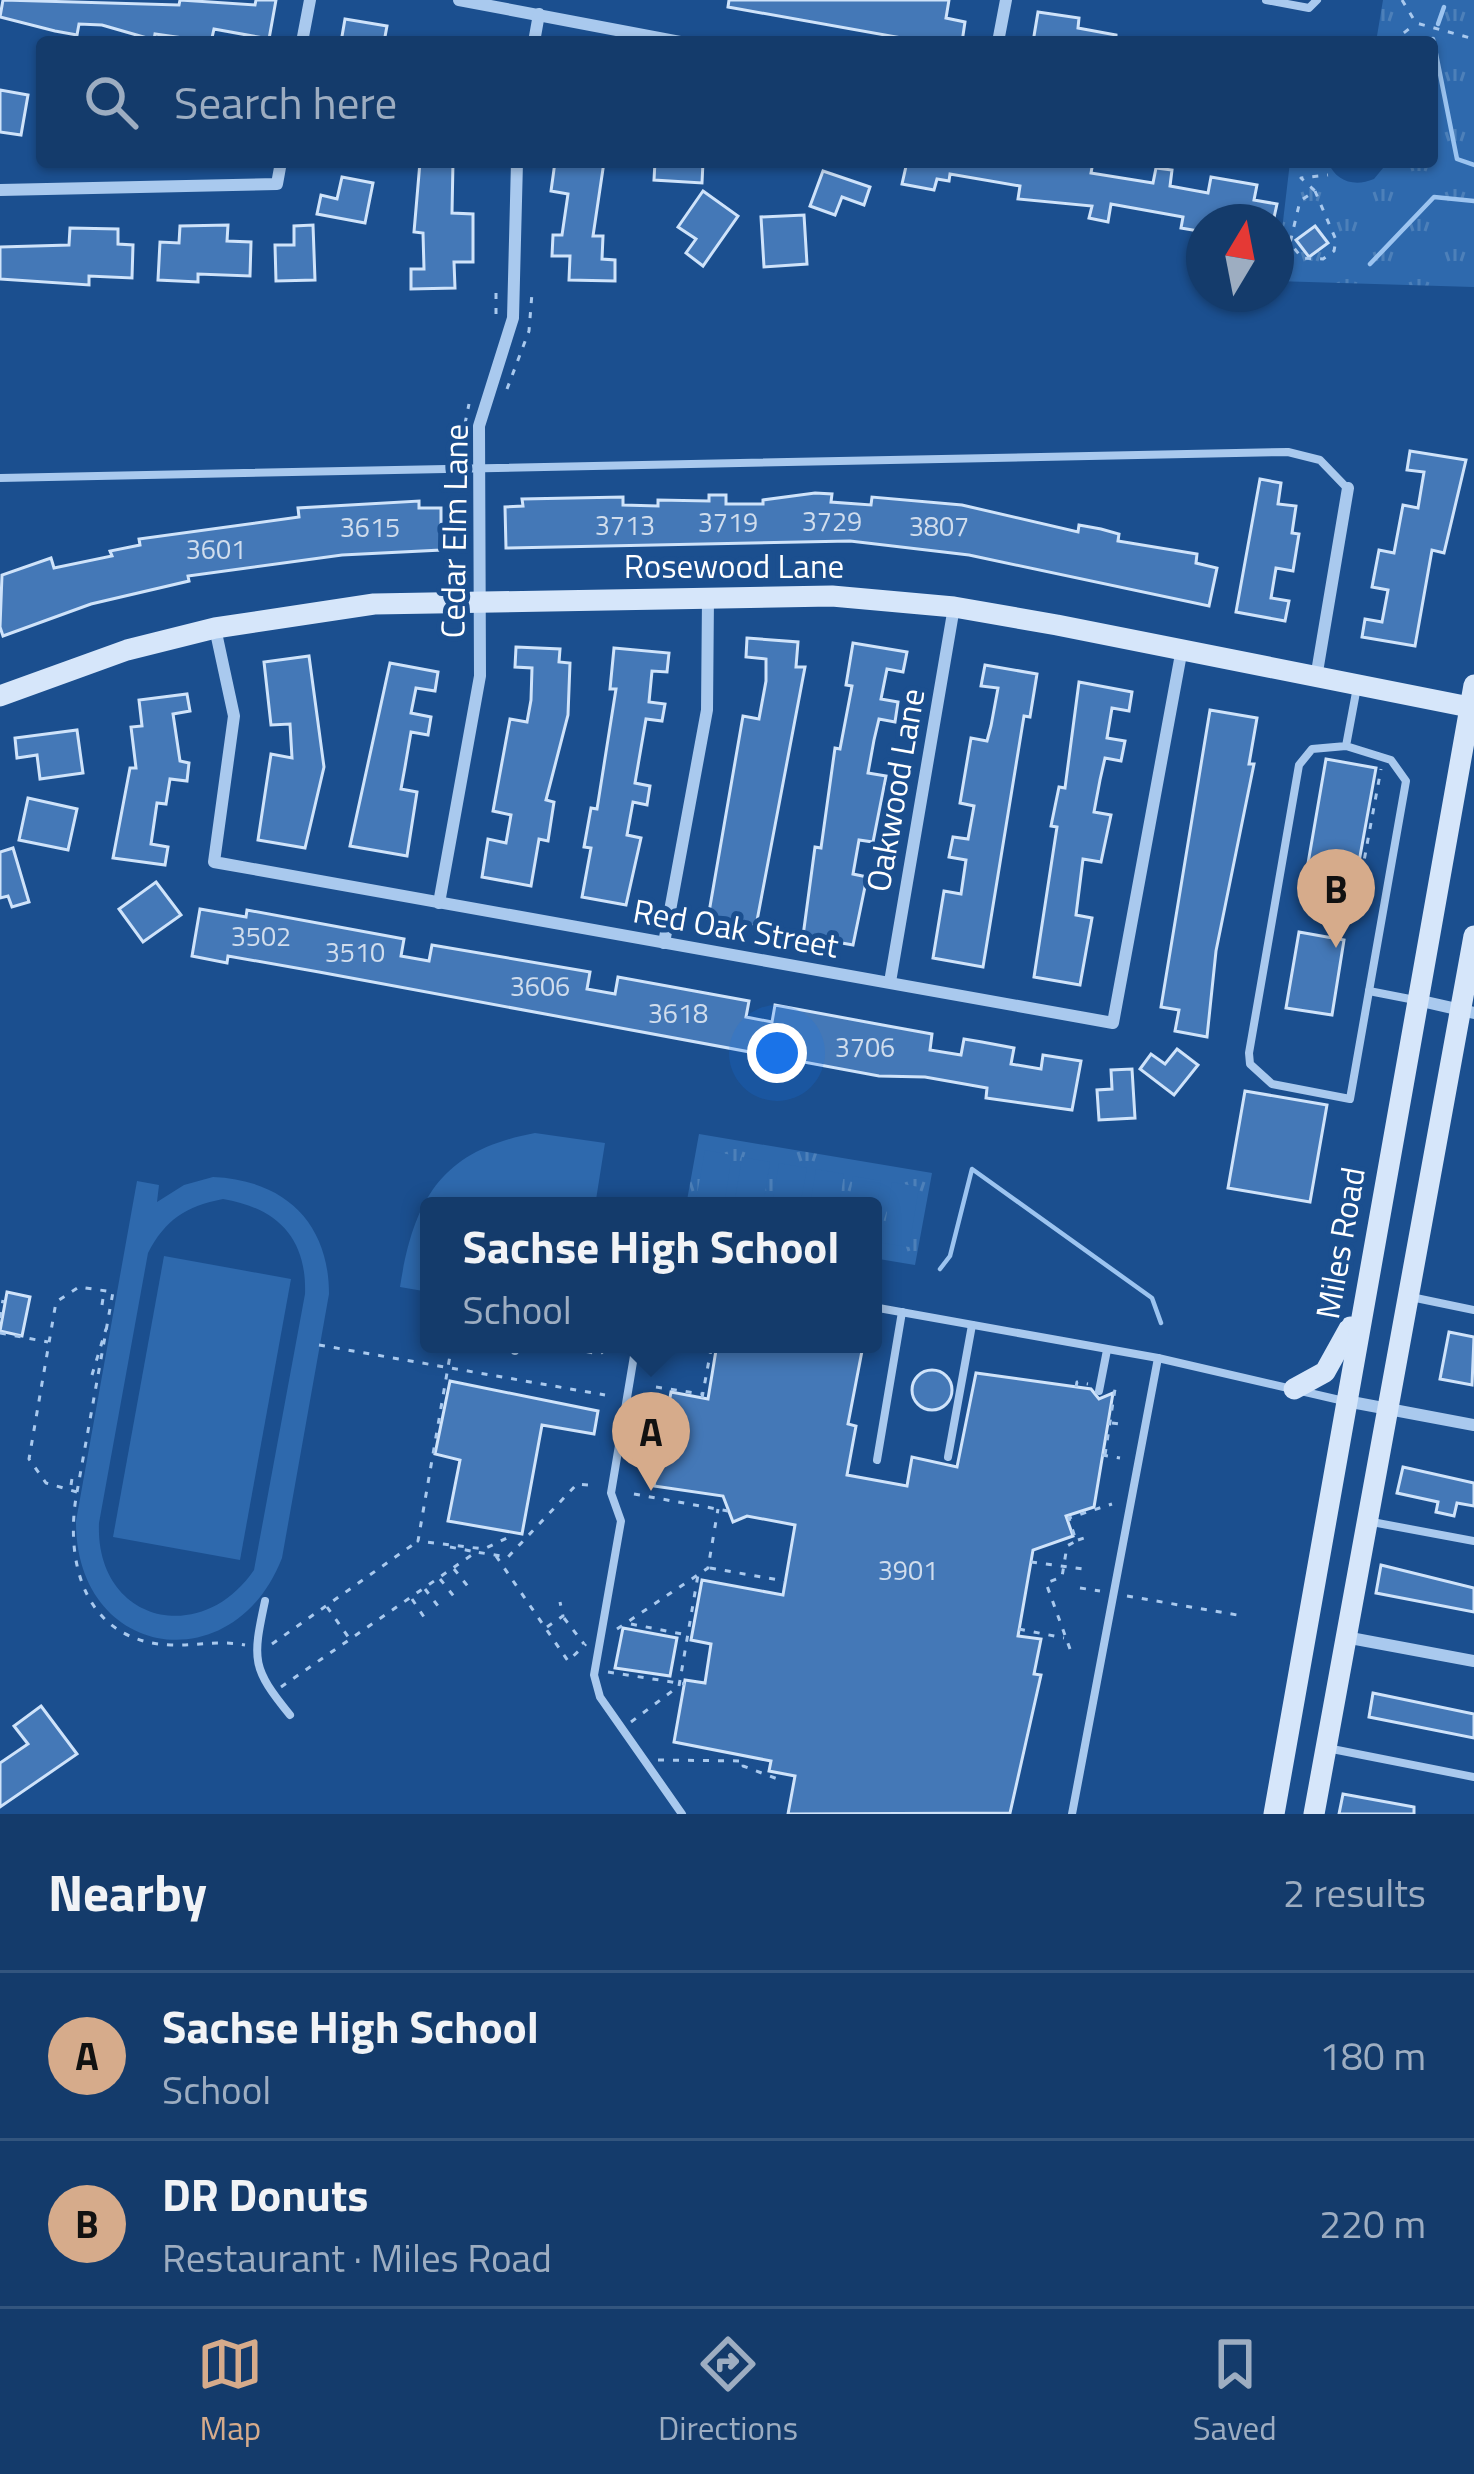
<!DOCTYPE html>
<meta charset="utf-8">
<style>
body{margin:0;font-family:"Titillium Web",sans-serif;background:#214673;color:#f1f3f6}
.compass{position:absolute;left:1186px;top:204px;width:108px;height:108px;border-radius:50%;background:#143b6b;box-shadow:0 3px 9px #0004;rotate:10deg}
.you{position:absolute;left:777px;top:1053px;width:42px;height:42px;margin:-30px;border:9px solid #fff;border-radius:50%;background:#1a73e8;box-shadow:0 0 0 18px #1a73e833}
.badge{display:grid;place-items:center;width:78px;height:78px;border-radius:50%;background:#d6ab8b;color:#111;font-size:39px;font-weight:700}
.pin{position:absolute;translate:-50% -99px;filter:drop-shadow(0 3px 6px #0008)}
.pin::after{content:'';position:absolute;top:63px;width:42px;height:36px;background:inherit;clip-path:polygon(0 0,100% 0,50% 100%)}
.popup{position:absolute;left:420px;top:1197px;width:462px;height:156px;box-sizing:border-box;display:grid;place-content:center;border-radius:12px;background:#143b6b;filter:drop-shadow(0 3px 9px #0005);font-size:39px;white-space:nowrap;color:#9dadc1}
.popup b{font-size:45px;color:#f1f3f6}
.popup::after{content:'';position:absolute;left:50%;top:100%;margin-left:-24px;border:24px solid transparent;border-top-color:#143b6b}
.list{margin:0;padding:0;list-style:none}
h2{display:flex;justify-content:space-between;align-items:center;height:156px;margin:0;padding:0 48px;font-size:51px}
h2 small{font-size:39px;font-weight:400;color:#9dadc1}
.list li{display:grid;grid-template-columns:78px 1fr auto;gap:36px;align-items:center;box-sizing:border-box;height:168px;padding:0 48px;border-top:3px solid #33557e}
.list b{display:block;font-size:45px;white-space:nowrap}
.list p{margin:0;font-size:39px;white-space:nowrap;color:#9dadc1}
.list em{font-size:39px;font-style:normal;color:#9dadc1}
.icon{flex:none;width:66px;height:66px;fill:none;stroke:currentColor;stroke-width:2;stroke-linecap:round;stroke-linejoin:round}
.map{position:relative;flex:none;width:1474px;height:1814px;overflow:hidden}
.search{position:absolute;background:#143b6b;box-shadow:0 3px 9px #0004;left:36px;right:36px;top:36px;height:132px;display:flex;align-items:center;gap:30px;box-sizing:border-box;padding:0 42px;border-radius:12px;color:#9dadc1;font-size:45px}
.sheet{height:492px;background:#143b6b}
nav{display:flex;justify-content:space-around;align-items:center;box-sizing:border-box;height:168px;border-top:3px solid #33557e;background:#143b6b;font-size:33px;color:#9dadc1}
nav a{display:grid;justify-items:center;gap:6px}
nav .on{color:#d6ab8b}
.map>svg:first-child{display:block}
.grass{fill:url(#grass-tufts)}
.pitch{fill:#2e69ad;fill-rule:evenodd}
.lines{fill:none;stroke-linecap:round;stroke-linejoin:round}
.stream{stroke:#9cc4f0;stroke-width:4.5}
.building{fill:#4478b7;stroke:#cfe3fa;stroke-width:3}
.path{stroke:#a9c9ee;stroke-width:3;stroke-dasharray:6 9;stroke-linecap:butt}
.lane{stroke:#a9c9ee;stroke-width:8}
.street{stroke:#a9c9ee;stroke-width:12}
.secondary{stroke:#d6e6fa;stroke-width:21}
.labels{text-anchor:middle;stroke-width:10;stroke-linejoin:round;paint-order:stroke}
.number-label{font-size:27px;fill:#d0dded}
.street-label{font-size:33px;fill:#fff;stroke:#1b4f8f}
</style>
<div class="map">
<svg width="1474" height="1814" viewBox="0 0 1474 1814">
<defs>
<pattern id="grass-tufts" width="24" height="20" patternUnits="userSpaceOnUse" patternTransform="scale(3)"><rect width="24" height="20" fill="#2e69ad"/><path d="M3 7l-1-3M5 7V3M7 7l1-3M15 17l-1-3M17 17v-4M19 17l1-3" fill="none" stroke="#4d80b9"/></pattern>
</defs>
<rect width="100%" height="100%" fill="#1b4f8f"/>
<g class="grass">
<path d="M1383 0H1474V287L1276 281 1290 162H1328C1336 182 1355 187 1374 179L1388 162H1432V42H1376Z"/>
<polygon points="699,1134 932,1173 915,1265 873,1258 873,1206 686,1206"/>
</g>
<g class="pitch">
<path d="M535 1133 605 1143 595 1206H429V1292L400 1287C414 1197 443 1150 535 1133Z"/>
<polygon points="705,1150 732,1155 724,1206 695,1206"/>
<polygon points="742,1157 770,1162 763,1206 734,1206"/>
<polygon points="779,1163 807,1168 800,1206 772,1206"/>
<polygon points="816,1169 844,1174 839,1206 810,1206"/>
<polygon points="853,1176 881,1181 873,1230 873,1206 849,1206"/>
<path d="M213 1177C284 1180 329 1222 329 1294L282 1558C233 1684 75 1659 76 1521L137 1181 159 1185 157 1202 184 1185ZM223 1199C277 1208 307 1238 305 1294L254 1570C200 1649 95 1621 99 1523L148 1253C165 1220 186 1206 223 1199Z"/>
<polygon points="892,1182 919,1187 909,1247 882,1243"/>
<polygon points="164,1256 291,1279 240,1560 113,1537"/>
</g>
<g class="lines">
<g class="stream">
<polyline points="1438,24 1444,7"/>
<polyline points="1433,39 1457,159 1474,165"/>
<polyline points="1370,264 1434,197 1474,201"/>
<polyline points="940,1269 950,1256 972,1169 1152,1298 1161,1323"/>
</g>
</g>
<g class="building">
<polygon points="3,0 179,5 180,0 255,5 256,0 276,0 269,39 214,29 211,42 155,34 154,40 102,25 79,24 77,35 55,31 0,17"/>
<polygon points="729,0 949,0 946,18 965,22 962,42 924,42 728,7"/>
<polygon points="1038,12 1079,18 1078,28 1116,35 1116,42 1033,42"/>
<polygon points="345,19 387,26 384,42 341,42"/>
<polygon points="0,90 28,95 21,135 0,132"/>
<polygon points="420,162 453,162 452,213 473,214 473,262 454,262 455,288 411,289 411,269 424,269 423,233 414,232"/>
<polygon points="555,162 604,162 593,236 603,236 602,259 615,260 615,281 569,280 570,256 552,256 553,235 562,235 568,194 551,191"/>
<polygon points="655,162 703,162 702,183 654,180"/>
<polygon points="907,162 1093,162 1091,173 1153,183 1156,168 1172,170 1170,186 1208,193 1211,177 1257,185 1254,200 1277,204 1273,222 1204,222 1204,232 1181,228 1183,217 1111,204 1108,222 1089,218 1092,206 1018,199 1020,186 950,174 949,181 937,179 934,190 902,184"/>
<polygon points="823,171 870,187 864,205 842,197 835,215 810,206"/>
<polygon points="342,177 373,183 365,223 317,214 321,195 337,199"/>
<polygon points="703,191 738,216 703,266 686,253 696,239 678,227"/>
<polygon points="804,215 807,264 764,267 761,217"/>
<polygon points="228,225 227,241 251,242 250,276 198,274 198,282 158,280 160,242 179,243 180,226"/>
<polygon points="313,225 315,280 276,281 275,245 294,245 294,226"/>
<polygon points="1315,226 1328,243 1309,257 1296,240"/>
<polygon points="70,228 118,229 118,244 133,245 132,278 89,276 89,285 0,279 0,247 69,245"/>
<polygon points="1410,451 1466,460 1444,553 1432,550 1415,646 1362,637 1365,619 1382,622 1388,590 1372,587 1379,550 1394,553 1403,505 1418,508 1424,472 1407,470"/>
<polygon points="1260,479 1281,483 1278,504 1296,506 1292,533 1299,534 1293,571 1276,568 1271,598 1289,601 1285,621 1236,612"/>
<polygon points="815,493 832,494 831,502 871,505 872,497 962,505 1078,532 1079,525 1101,529 1119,534 1118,541 1197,554 1196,563 1217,568 1209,606 969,555 850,541 506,548 505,507 523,506 522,499 623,497 623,505 658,506 658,500 709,501 709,495 726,495 726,504 763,504 763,500"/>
<polygon points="419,501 419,508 441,508 441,550 342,555 188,576 189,581 91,604 3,636 0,627 2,575 51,558 54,568 112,556 110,551 140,545 139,539 299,517 298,508"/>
<polygon points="747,638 798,642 796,667 805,667 756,926 708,918 743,716 759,719 766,681 766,659 746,657"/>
<polygon points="853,643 907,652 903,672 887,669 881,699 898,702 895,722 879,719 874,740 868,773 886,776 873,842 859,840 853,874 867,877 853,945 803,936 815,847 821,848 835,748 840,749 852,686 846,685"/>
<polygon points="516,647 560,649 559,662 570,663 568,715 546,800 554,802 548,841 539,839 531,886 482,877 488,839 506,843 511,815 493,811 510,719 527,722 531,700 532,668 515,667"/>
<polygon points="614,648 669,653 667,672 652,671 649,702 665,704 662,721 646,719 635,783 650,786 647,805 633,802 627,835 641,838 626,905 582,897 591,848 584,847 591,808 597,809 616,689 610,689"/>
<polygon points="309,656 324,767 305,848 258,840 271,754 292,758 290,724 271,725 264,662"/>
<polygon points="390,663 438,672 435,691 416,688 411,713 431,717 428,735 411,732 405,767 401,789 417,792 407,856 350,846"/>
<polygon points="985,665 1037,674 1030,717 1024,716 983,967 933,958 944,891 961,894 966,860 949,857 953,837 968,839 974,806 960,803 971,738 987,741 991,726 998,688 981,686"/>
<polygon points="1079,682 1132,692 1129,711 1112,708 1107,738 1125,741 1121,761 1105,758 1100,780 1094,812 1111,815 1101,862 1083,859 1076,915 1092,918 1080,985 1034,977 1057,827 1051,826 1059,787 1065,788"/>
<polygon points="187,694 190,711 173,714 180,761 189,763 187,781 170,779 166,804 157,803 151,844 168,847 165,865 113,858 130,768 136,768 131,727 142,726 139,700"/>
<polygon points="1210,710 1257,718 1249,764 1254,764 1216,951 1207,1037 1175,1031 1179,1010 1161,1007"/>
<polygon points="77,730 83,773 40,779 37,755 17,758 15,738"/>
<polygon points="1326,759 1376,768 1355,884 1306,875"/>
<polygon points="28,798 77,809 68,850 19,840"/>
<polygon points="13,848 29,902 12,907 8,896 0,898 0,852"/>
<polygon points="156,882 181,915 143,942 119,909"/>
<polygon points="200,909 246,917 247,910 404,939 401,956 429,961 432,945 590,972 587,989 615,994 618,977 749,1001 746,1017 772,1022 775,1005 888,1026 932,1034 930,1050 961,1055 964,1039 982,1042 1014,1048 1011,1064 1041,1069 1043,1055 1081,1061 1072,1110 986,1098 987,1088 925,1077 879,1076 319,972 228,956 227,963 192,956"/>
<polygon points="1299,932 1344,940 1332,1015 1286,1008"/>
<polygon points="1177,1049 1198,1065 1174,1095 1140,1069 1151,1054 1165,1064"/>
<polygon points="1132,1069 1135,1118 1099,1120 1097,1090 1112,1089 1111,1070"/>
<polygon points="1245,1091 1327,1105 1310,1202 1228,1188"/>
<polygon points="7,1292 30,1297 22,1336 0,1331"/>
<polygon points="1449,1332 1474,1337 1472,1385 1440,1379"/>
<polygon points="717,1344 825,1344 862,1351 848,1424 856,1426 847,1475 907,1486 912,1457 957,1467 976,1373 1091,1389 1099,1399 1113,1393 1094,1507 1066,1516 1073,1536 1033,1550 1018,1636 1041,1639 1034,1674 1041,1675 1010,1813 788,1814 795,1776 769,1771 771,1761 674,1742 685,1680 705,1683 711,1644 691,1640 702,1580 783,1595 795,1525 747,1516 733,1522 723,1496 654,1486 671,1392 708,1399"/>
<circle cx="932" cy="1390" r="20"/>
<polygon points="450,1381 598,1411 594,1434 542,1425 522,1534 448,1521 460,1460 435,1454"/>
<polygon points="1403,1467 1474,1483 1474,1506 1457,1503 1454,1516 1436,1512 1438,1502 1397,1493"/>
<polygon points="1381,1565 1474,1588 1474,1612 1376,1593"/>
<polygon points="623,1628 677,1638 670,1676 615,1668"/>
<polygon points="1373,1693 1474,1714 1474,1738 1369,1717"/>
<polygon points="41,1706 77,1754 0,1807 0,1763 28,1744 14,1726"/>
<polygon points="1343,1794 1414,1807 1414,1814 1339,1814"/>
</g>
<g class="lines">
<g class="path">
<polyline points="1402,0 1416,23 1474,39"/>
<polyline points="1392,42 1414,25"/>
<polyline points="1315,191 1336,240 1334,251 1323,259 1302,258 1290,243 1300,201 1315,191 1301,178 1328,175"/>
<polyline points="496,293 496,321"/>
<polyline points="507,389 529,331 532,293"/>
<polyline points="459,453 469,404"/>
<polyline points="1359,888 1381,769"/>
<polyline points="873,1283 874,1279"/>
<polyline points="102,1305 104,1292"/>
<polyline points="0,1318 3,1300"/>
<polyline points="0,1333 48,1342"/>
<polyline points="452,1344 418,1541 484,1549 507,1538 508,1531"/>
<polyline points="542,1344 600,1354 612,1344"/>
<polyline points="319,1345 605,1395"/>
<polyline points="92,1375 106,1329"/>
<polyline points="656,1387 702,1394"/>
<polyline points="1076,1387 1077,1382 1088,1384"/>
<polyline points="702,1398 712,1344"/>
<polyline points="1112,1423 1126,1425"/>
<polyline points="1102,1455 1120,1458"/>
<polyline points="1105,1455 1115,1389"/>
<polyline points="71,1485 73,1472"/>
<path d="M77 1492 113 1292 79 1287 56 1302 29 1459 46 1483 77 1492C64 1561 84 1642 171 1645 197 1646 218 1640 245 1645"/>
<polyline points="634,1494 728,1511"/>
<polyline points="1078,1540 1090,1536"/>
<polyline points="450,1547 476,1552"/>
<polyline points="496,1556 568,1661 586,1644"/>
<polyline points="1031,1562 1083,1569"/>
<polyline points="710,1568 785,1581"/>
<polyline points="454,1569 470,1589"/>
<polyline points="440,1579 456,1599"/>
<polyline points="1080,1588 1100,1591"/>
<polyline points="425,1589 441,1610"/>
<polyline points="1127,1596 1243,1616"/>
<polyline points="412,1599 426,1620"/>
<polyline points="327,1607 349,1638"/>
<polyline points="564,1618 584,1644"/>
<polyline points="631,1624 687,1635"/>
<polyline points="547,1627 563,1616 560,1602"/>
<polyline points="617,1629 708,1568 718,1509"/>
<polyline points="1019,1629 1064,1638"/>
<polyline points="272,1644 418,1541"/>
<polyline points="1070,1649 1046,1583 1062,1577 1067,1546 1076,1541 1069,1518 1112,1504"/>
<polyline points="608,1672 685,1684"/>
<polyline points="281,1687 476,1552 508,1557 577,1484 589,1485"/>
<polyline points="631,1722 679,1686 698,1575"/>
<polyline points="658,1760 744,1761 743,1766 783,1781"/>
</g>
<g class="lane">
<polyline points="1266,0 1309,8 1317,0"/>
<polyline points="0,478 1288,452 1320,460 1347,488"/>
<polyline points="1346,746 1391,760 1406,781 1350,1099 1272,1084 1250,1064 1249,1053 1299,765 1312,749 1346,746 1357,687"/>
<polyline points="1369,991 1415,1000"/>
<polyline points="1411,1297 1474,1310"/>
<polyline points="873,1307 1158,1358 1344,1401"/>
<polyline points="636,1344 611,1493 621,1521 594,1675 600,1697 682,1814"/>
<polyline points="515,1351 516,1344"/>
<polyline points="1099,1391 1107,1350"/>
<polyline points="948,1457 972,1325"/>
<polyline points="877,1460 902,1312"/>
<polyline points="1372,1522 1474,1541"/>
<path d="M265 1601C252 1661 252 1668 290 1715"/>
<polyline points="1327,1748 1474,1777"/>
<polyline points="1072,1814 1158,1358"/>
</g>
<g class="street">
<polyline points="459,0 680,42"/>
<polyline points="302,42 310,0"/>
<polyline points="534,42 539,14"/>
<polyline points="998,42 1006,0"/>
<polyline points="0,190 277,184 281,162"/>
<polyline points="215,628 234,716 214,862 1113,1023 1181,654"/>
<polyline points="1316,678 1348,488"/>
<polyline points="439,903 480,676 479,426 513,318 517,162"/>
<polyline points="664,943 707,710 708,597"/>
<polyline points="890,982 954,607"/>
<polyline points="1417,1000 1474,1013"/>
<polyline points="1346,1401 1474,1425"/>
<polyline points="1345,1637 1474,1661"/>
</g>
<g class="secondary">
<polyline points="0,696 127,650 215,628 374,604 832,596 954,607 1057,625 1474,708"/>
<polyline points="1294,1389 1325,1372 1350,1327"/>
<polyline points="1274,1814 1474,685"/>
<polyline points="1314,1814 1474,936"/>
</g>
</g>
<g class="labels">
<g class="number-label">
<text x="832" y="531">3729</text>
<text x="728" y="532">3719</text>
<text x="625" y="535">3713</text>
<text x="939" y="536">3807</text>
<text x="370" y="537">3615</text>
<text x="216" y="559">3601</text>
<text x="261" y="946">3502</text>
<text x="355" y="962">3510</text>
<text x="540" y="996">3606</text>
<text x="678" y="1023">3618</text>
<text x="865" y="1057">3706</text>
<text x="908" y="1580">3901</text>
</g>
<g class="street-label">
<text transform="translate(454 531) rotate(-89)" y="12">Cedar Elm Lane</text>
<text x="734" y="578">Rosewood Lane</text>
<text transform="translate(895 790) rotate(-80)" y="12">Oakwood Lane</text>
<text transform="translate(736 928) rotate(10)" y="12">Red Oak Street</text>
<text transform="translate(1340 1243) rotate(-80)" y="12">Miles Road</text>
</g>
</g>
</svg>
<svg class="compass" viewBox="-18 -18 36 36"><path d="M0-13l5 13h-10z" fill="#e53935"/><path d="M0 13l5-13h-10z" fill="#9dadc1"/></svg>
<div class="you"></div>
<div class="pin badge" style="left:651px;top:1491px">A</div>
<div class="popup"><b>Sachse High School</b>School</div>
<div class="pin badge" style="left:1336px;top:948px">B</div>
<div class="search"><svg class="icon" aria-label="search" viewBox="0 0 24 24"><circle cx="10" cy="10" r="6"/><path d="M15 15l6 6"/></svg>Search here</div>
</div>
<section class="sheet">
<h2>Nearby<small>2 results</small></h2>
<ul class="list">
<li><span class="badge">A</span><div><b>Sachse High School</b><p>School</p></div><em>180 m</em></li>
<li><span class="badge">B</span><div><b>DR Donuts</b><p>Restaurant · Miles Road</p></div><em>220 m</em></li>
</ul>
</section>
<nav>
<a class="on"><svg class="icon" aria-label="map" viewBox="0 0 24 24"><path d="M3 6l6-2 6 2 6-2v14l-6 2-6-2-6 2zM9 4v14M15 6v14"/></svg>Map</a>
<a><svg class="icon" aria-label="directions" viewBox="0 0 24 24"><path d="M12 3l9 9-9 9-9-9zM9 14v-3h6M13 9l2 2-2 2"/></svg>Directions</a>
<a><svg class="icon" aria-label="saved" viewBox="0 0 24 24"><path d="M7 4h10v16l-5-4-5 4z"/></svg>Saved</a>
</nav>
